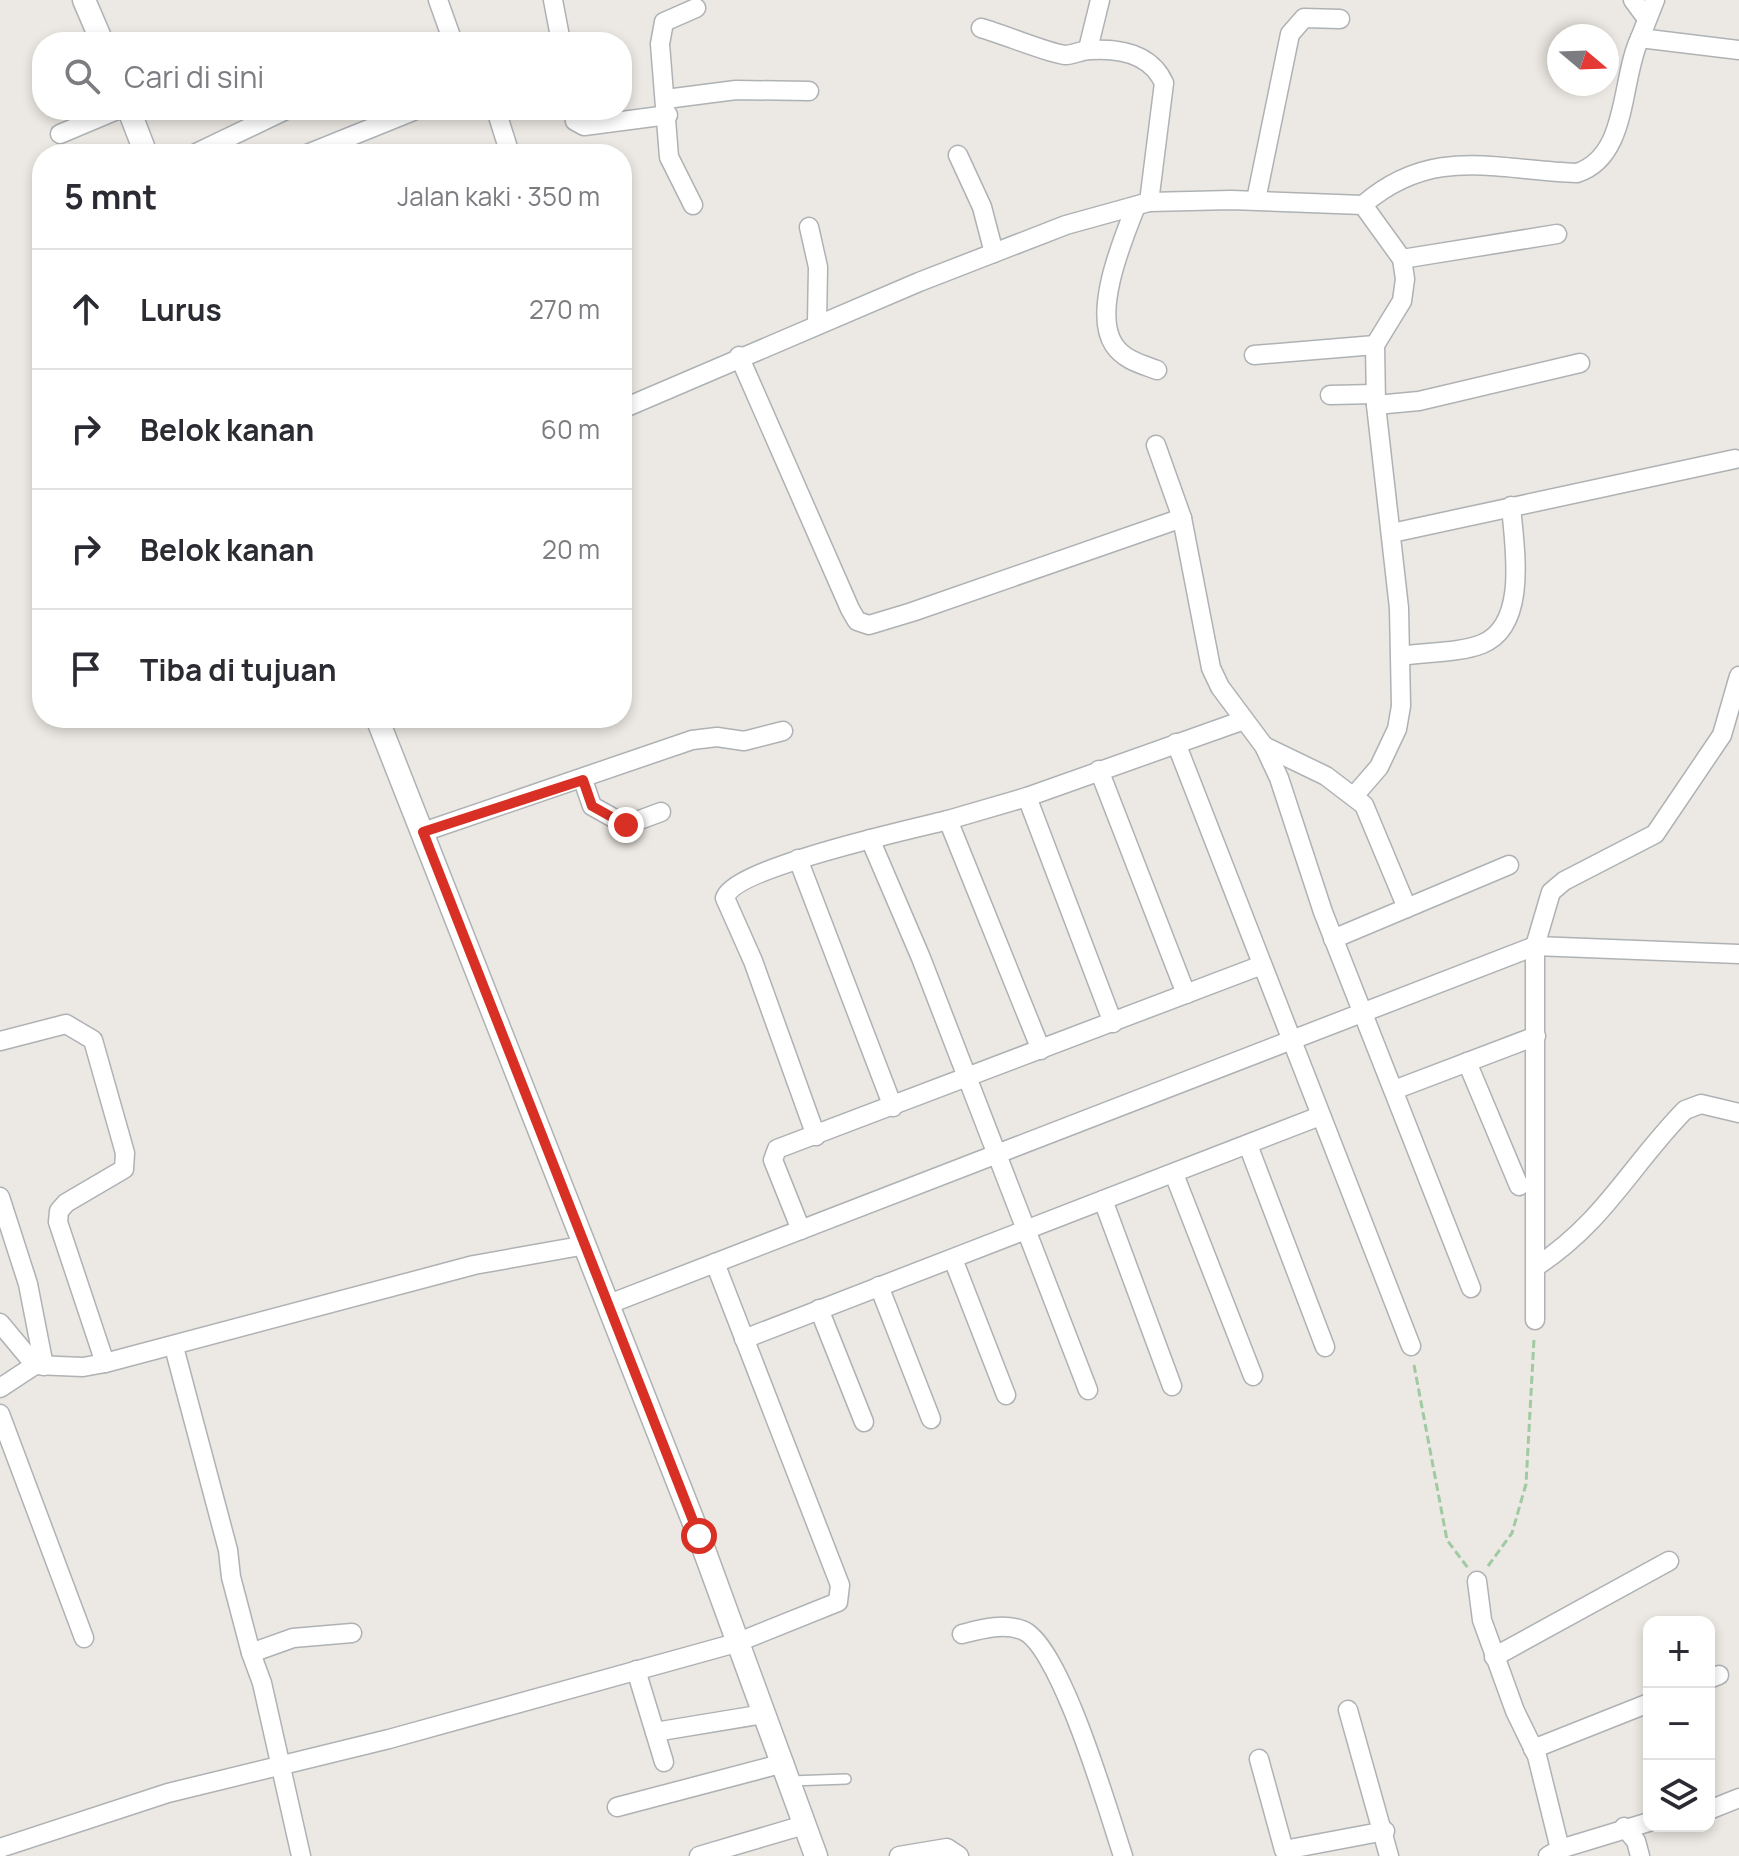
<!DOCTYPE html>
<html lang="id">
<meta charset="utf-8">
<style>
body{margin:0;font-family:Manrope,sans-serif;background:#f7f7f7;color:#2b2b33}
.controls{position:absolute;right:24px;bottom:24px;display:grid;overflow:hidden;border-radius:16px;box-shadow:0 4px 12px #0003}
.controls button{width:72px;height:72px;display:grid;place-items:center;padding:0;border:0;border-bottom:2px solid #e1e1e2;background:#fff;color:#2b2b33;font:40px sans-serif}
.compass{position:absolute;left:1547px;top:24px;width:72px;height:72px;border-radius:50%;background:#fff;box-shadow:0 4px 12px #0003;rotate:109deg}
.stop{position:absolute;width:24px;height:24px;margin:-18px;border:6px solid #d93025;border-radius:50%;background:#fff}
.stop.end{background:#d93025;border-color:#fff;box-shadow:0 2px 8px #0008}
.list{margin:0;padding:0;list-style:none}
h2{display:flex;justify-content:space-between;align-items:center;height:104px;margin:0;padding:0 32px;font-size:34px}
h2 small{font-size:26px;font-weight:400;color:#7c7c81}
.list li{display:grid;grid-template-columns:52px 1fr auto;gap:24px;align-items:center;box-sizing:border-box;height:120px;padding:0 32px;border-top:2px solid #e1e1e2}
.list b{display:block;font-size:30px;white-space:nowrap}
.list em{font-size:26px;font-style:normal;color:#7c7c81}
.icon{flex:none;width:44px;height:44px;fill:none;stroke:currentColor;stroke-width:2;stroke-linecap:round;stroke-linejoin:round}
.map{position:relative;flex:none;width:1739px;height:1856px;overflow:hidden}
.search{position:absolute;background:#fff;box-shadow:0 4px 12px #0003;left:32px;top:32px;width:600px;height:88px;display:flex;align-items:center;gap:20px;box-sizing:border-box;padding:0 28px;border-radius:32px;color:#7c7c81;font-size:30px}
.panel{position:absolute;background:#fff;box-shadow:0 4px 12px #0003;left:32px;top:144px;width:600px;height:584px;border-radius:32px}
.map>svg:first-child{display:block}
.lines{fill:none;stroke-linecap:round;stroke-linejoin:round}
.service-casing{stroke:#aeb2b4;stroke-width:12}
.minor-casing{stroke:#aeb2b4;stroke-width:21}
.tertiary-casing{stroke:#aeb2b4;stroke-width:25}
.path{stroke:#a0caa2;stroke-width:3;stroke-dasharray:8 4;stroke-linecap:butt}
.service{stroke:#fff;stroke-width:9}
.minor{stroke:#fff;stroke-width:18}
.tertiary{stroke:#fff;stroke-width:22}
.route{stroke:#d93025;stroke-width:10}
</style>
<div class="map">
<svg width="1739" height="1856" viewBox="0 0 1739 1856">
<rect width="100%" height="100%" fill="#ece8e3"/>
<g class="lines">
<defs>
<polyline id="service" points="791,1781 846,1779"/>
<g id="minor">
<polyline points="438,0 453,42"/>
<polyline points="553,0 561,42"/>
<polyline points="1633,0 1647,19"/>
<path d="M981 28C1003 34 1047 53 1065 55 1073 55 1082 50 1090 50 1120 48 1151 54 1164 83L1149 202"/>
<polyline points="1640,38 1655,0"/>
<polyline points="1088,49 1100,0"/>
<polyline points="666,99 736,90 809,91"/>
<polyline points="496,110 510,154"/>
<polyline points="573,110 575,121 584,126 668,115"/>
<polyline points="60,134 117,110"/>
<polyline points="194,154 286,110"/>
<polyline points="307,154 416,110"/>
<polyline points="958,155 982,207 994,253"/>
<polyline points="1256,200 1290,34 1304,18 1340,19"/>
<polyline points="693,205 669,157 660,44 664,22 696,8"/>
<polyline points="1363,205 1402,259 1405,279 1402,301 1375,345 1376,405 1419,401 1580,363"/>
<path d="M1136 206C1123 239 1092 312 1114 345 1124 360 1141 364 1157 370"/>
<polyline points="809,227 818,267 817,323"/>
<polyline points="1402,259 1557,234"/>
<polyline points="1254,355 1375,345"/>
<polyline points="739,356 850,609 857,621 869,625 912,612 1182,518"/>
<polyline points="1330,395 1375,394"/>
<path d="M622 409 919 282 1066 225 1149 202 1231 200 1363 205C1432 145 1495 170 1577 173 1629 156 1620 80 1640 38L1739 50"/>
<polyline points="1156,445 1182,518 1211,668 1220,687 1264,746 1279,778 1323,912 1471,1288"/>
<polyline points="1392,533 1735,459"/>
<path d="M1401 656C1426 652 1459 653 1482 644 1529 625 1514 545 1511 506"/>
<polyline points="1176,743 1411,1346"/>
<polyline points="1264,746 1326,776 1364,805 1407,908"/>
<polyline points="1099,770 1186,994"/>
<polyline points="583,780 592,806 626,825 661,812"/>
<polyline points="1354,796 1379,767 1397,729 1401,706 1399,608 1376,405"/>
<polyline points="1027,797 1113,1023"/>
<polyline points="948,820 1027,797 1244,720"/>
<polyline points="423,832 692,740 717,737 744,741 783,731"/>
<polyline points="870,839 921,958 1088,1390"/>
<polyline points="798,859 893,1107"/>
<polyline points="1333,939 1509,865"/>
<polyline points="0,1041 66,1024 93,1040 125,1153 124,1169 66,1203 59,1211 58,1222 105,1363 474,1265 586,1245"/>
<polyline points="1467,1062 1519,1186"/>
<polyline points="1394,1090 1536,1036"/>
<path d="M816 1136 753 961 725 898C734 868 912 829 948 820L1041 1050"/>
<polyline points="1248,1145 1325,1347"/>
<polyline points="1174,1174 1253,1376"/>
<polyline points="0,1197 28,1284 44,1366"/>
<polyline points="1103,1200 1172,1386"/>
<polyline points="801,1230 773,1160 777,1149 1262,965"/>
<polyline points="953,1259 1006,1395"/>
<path d="M1537 1266C1605 1221 1631 1165 1685 1110L1701 1104 1739 1113"/>
<polyline points="879,1286 931,1419"/>
<polyline points="609,1304 1535,946 1739,954"/>
<polyline points="819,1309 864,1422"/>
<polyline points="1535,1320 1535,946 1551,892 1564,881 1655,834 1722,735 1739,676"/>
<polyline points="0,1323 35,1365"/>
<polyline points="744,1339 1320,1116"/>
<polyline points="174,1347 228,1550 231,1577 251,1653"/>
<polyline points="0,1388 35,1365 83,1367 105,1363"/>
<polyline points="0,1414 84,1638"/>
<polyline points="1477,1581 1482,1620 1515,1711 1537,1756 1560,1849"/>
<path d="M962 1634C982 1629 1003 1623 1022 1630 1060 1643 1109 1814 1123 1856"/>
<polyline points="1494,1657 1669,1561"/>
<polyline points="636,1670 664,1762"/>
<polyline points="1709,1679 1719,1675"/>
<polyline points="1348,1710 1389,1856"/>
<polyline points="655,1732 764,1714"/>
<polyline points="1533,1749 1649,1703"/>
<polyline points="1259,1759 1284,1850 1385,1831"/>
<polyline points="617,1807 784,1763"/>
<polyline points="1709,1810 1739,1798"/>
<polyline points="1624,1827 1636,1841 1640,1856"/>
<polyline points="0,1848 168,1793 389,1739 736,1643 838,1602 840,1585 715,1263"/>
<polyline points="301,1856 262,1683 251,1653 293,1638 352,1633"/>
<polyline points="699,1856 804,1825"/>
<polyline points="899,1856 947,1848 959,1856"/>
<polyline points="1548,1856 1560,1849 1649,1822"/>
</g>
<g id="tertiary">
<polyline points="84,0 102,42"/>
<polyline points="129,110 146,154"/>
<polyline points="377,718 699,1536 816,1856"/>
</g>
</defs>
<use href="#service" class="service-casing"/>
<use href="#minor" class="minor-casing"/>
<use href="#tertiary" class="tertiary-casing"/>
<g class="path">
<polyline points="1414,1365 1447,1540 1468,1568"/>
<polyline points="1488,1566 1512,1533 1526,1484 1534,1339"/>
</g>
<use href="#service" class="service"/>
<use href="#minor" class="minor"/>
<use href="#tertiary" class="tertiary"/>
</g>
<g class="lines">
<polyline class="route" points="626,825 592,806 583,780 423,832 699,1536"/>
</g>
</svg>
<div class="controls">
<button>+</button>
<button>−</button>
<button><svg class="icon" aria-label="layers" viewBox="0 0 24 24"><path d="M12 4l9 5-9 5-9-5zM3 14l9 5 9-5"/></svg></button>
</div>
<svg class="compass" viewBox="-18 -18 36 36"><path d="M0-13l5 13h-10z" fill="#e53935"/><path d="M0 13l5-13h-10z" fill="#7c7c81"/></svg>
<div class="stop" style="left:699px;top:1536px"></div>
<div class="stop end" style="left:626px;top:825px"></div>
<div class="search"><svg class="icon" aria-label="search" viewBox="0 0 24 24"><circle cx="10" cy="10" r="6"/><path d="M15 15l6 6"/></svg>Cari di sini</div>
<section class="panel">
<h2>5 mnt<small>Jalan kaki · 350 m</small></h2>
<ul class="list">
<li><svg class="icon" aria-label="ahead" viewBox="0 0 24 24"><path d="M12 20V5M6 11l6-6 6 6"/></svg><div><b>Lurus</b></div><em>270 m</em></li>
<li><svg class="icon" aria-label="right" viewBox="0 0 24 24"><path d="M7 20v-9h11M14 6l5 5-5 5"/></svg><div><b>Belok kanan</b></div><em>60 m</em></li>
<li><svg class="icon" aria-label="right" viewBox="0 0 24 24"><path d="M7 20v-9h11M14 6l5 5-5 5"/></svg><div><b>Belok kanan</b></div><em>20 m</em></li>
<li><svg class="icon" aria-label="arrive" viewBox="0 0 24 24"><path d="M6 21V4h12l-3 4 3 4H6"/></svg><div><b>Tiba di tujuan</b></div></li>
</ul>
</section>
</div>
